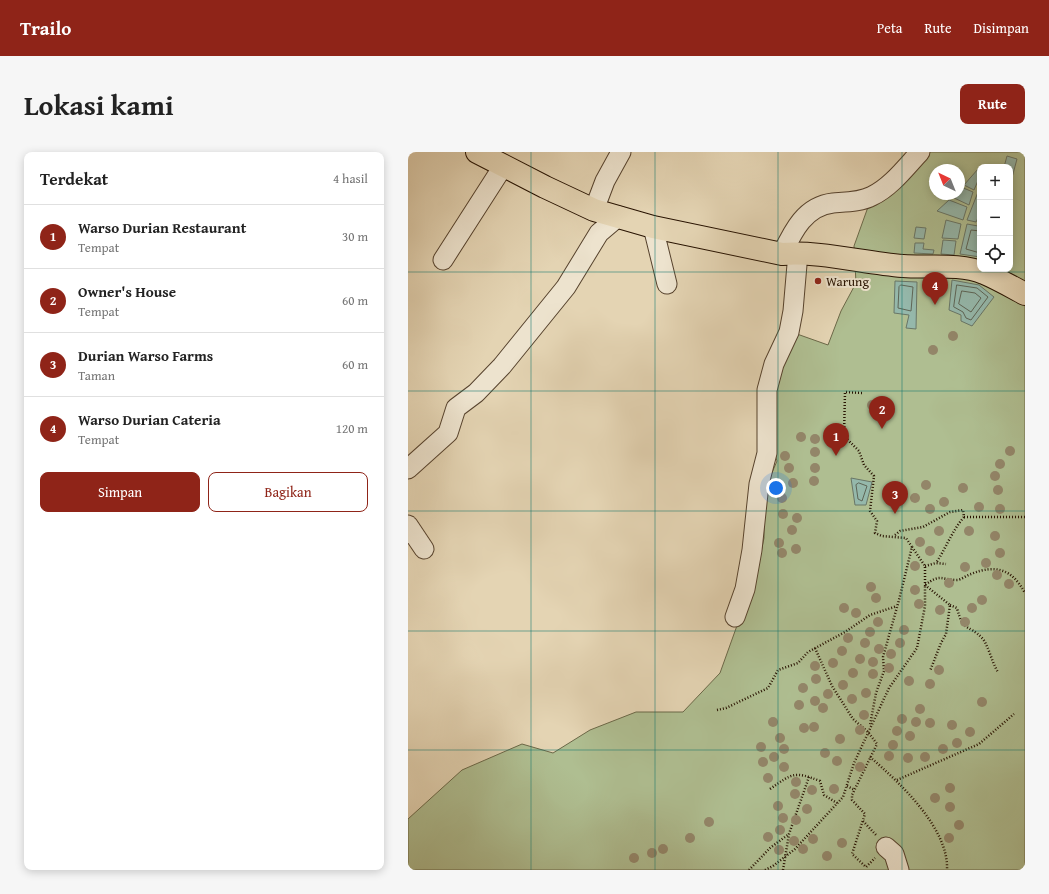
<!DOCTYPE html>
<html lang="id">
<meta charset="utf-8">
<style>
body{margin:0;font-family:"Gentium Book Plus",serif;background:#f6f6f6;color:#222}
.controls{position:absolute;right:12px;top:12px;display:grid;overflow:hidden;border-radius:8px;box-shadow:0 2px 10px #0003}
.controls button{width:36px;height:36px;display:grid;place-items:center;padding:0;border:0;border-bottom:1px solid #e0e0e0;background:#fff;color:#222;font:20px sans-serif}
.compass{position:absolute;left:521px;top:12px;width:36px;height:36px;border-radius:50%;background:#fff;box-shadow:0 2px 10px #0003;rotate:317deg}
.you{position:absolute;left:368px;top:336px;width:14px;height:14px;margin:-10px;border:3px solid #fff;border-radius:50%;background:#1a73e8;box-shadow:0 0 0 6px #1a73e833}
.badge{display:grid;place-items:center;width:26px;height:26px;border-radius:50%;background:#8f2418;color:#fff;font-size:13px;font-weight:700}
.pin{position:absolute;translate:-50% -33px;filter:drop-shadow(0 1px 2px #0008)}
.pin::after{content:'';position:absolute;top:21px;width:14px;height:12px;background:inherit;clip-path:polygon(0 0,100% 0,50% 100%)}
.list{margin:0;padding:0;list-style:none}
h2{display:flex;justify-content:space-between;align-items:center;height:52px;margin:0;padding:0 16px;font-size:17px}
h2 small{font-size:13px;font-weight:400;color:#767676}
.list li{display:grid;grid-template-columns:26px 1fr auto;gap:12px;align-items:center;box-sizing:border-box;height:64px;padding:0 16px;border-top:1px solid #e0e0e0}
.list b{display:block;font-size:15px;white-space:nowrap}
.list p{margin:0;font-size:13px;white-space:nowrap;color:#767676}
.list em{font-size:13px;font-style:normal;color:#767676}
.actions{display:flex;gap:8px;padding:12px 16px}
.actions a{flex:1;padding:9px 0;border:1px solid #8f2418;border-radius:8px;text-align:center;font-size:14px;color:#8f2418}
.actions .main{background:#8f2418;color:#fff}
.icon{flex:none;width:22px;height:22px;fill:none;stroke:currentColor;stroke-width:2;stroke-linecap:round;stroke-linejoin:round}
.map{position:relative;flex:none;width:617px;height:718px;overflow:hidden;border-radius:8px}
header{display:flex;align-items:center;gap:24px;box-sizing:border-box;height:56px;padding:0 20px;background:#8f2418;color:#fff}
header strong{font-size:19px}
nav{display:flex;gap:22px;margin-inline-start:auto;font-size:14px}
.intro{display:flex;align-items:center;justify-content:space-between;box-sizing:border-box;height:96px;padding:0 24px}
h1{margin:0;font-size:28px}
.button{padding:10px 18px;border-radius:8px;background:#8f2418;color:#fff;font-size:14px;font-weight:700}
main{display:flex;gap:24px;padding:0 24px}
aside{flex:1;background:#fff;border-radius:8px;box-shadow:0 2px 10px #0003}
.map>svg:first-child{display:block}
.green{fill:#afbe91;stroke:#6b6848;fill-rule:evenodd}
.water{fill:#95b8ab;stroke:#697667}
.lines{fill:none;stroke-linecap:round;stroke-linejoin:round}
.shore{stroke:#5e6556;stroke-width:1}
.minor-casing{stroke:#56422d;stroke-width:21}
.major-casing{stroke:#271200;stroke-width:24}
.path{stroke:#271200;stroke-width:2.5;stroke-dasharray:1 2;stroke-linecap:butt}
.minor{stroke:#ede3ce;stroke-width:19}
.major{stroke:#e4d4b3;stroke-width:22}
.tree{fill:#938669}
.grid{fill:none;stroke:#0f766e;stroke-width:1;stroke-opacity:0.55}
.poi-dot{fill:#8f2418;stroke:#ede3ce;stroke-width:1.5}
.labels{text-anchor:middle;stroke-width:4;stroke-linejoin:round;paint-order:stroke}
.poi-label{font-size:13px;fill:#271200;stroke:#ede3ce;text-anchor:start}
</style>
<header>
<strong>Trailo</strong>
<nav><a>Peta</a><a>Rute</a><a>Disimpan</a></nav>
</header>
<div class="intro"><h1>Lokasi kami</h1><a class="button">Rute</a></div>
<main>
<aside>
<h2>Terdekat<small>4 hasil</small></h2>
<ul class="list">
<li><span class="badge">1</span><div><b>Warso Durian Restaurant</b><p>Tempat</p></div><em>30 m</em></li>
<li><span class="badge">2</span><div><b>Owner's House</b><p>Tempat</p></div><em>60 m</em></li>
<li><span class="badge">3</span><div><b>Durian Warso Farms</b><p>Taman</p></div><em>60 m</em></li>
<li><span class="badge">4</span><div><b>Warso Durian Cateria</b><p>Tempat</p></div><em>120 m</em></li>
</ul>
<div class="actions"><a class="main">Simpan</a><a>Bagikan</a></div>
</aside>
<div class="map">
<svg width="617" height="718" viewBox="0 0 617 718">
<rect width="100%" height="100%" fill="#e4d4b3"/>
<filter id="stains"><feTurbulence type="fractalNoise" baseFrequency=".005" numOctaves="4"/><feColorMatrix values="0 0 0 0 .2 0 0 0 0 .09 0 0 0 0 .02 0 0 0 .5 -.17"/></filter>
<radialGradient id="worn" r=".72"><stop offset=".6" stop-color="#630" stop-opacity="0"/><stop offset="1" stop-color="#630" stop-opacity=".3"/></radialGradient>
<path class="green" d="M514 0H617V718H0V667L54 618 114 592 145 601 182 578 228 560H275L312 521 350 415 356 386V339L369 309 361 283 367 224 389 182 420 193 433 159 448 131 446 94 460 55ZM572 15H602V117H572ZM527 18H551V42H527Z"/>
<g class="water">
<polygon points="599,4 609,7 602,33 602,15 596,15"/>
<polygon points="570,17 572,18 572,24 566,38 556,33"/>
<polygon points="553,35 565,40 561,53 544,45 547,42 551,42"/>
<polygon points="572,35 572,62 568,70 559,68"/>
<polygon points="541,48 559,55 555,68 529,59"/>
<polygon points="538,68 553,72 550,87 534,86"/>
<polygon points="559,72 570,74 572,78 572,105 552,102"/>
<polygon points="508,75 518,76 516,87 506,86"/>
<polygon points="535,88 548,89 546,103 533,102"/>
<polygon points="507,91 516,91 515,97 526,98 525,102 506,101"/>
<polygon points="544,128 571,133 586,145 564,174 553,169 553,163 541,158"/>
<polygon points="487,129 509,130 508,177 498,176 501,163 486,161"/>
<polygon points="443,326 464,330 458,353 447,353"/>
</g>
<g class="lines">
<g class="shore">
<polyline points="572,79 563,78 558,97 572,101"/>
<polygon points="493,133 505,135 503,159 490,156 491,135"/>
<polygon points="549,133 569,136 580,145 563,168 558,166 555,160 546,155"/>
<polygon points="554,139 567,141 573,146 563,160 551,152"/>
<polygon points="451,331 459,334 454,349 450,347 448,333"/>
</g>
<defs>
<g id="minor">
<polyline points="186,58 197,29 213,0"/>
<polyline points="245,75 259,132"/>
<path d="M374 102C385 79 397 54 425 51 438 50 453 50 464 44 483 35 498 15 512 0"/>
<polyline points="35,108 96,13"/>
<polyline points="0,317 40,281 48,256 68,241 94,214 158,135 191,81 211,64"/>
<polyline points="0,373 16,397"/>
<polyline points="327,465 337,437 344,398 351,332 359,301 359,238 366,212 381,180 385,159 390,101"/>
<polyline points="478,695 486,702 491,718"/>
</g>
<path id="major" d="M69 0 137 35 186 58 245 75 374 102C414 99 455 111 495 114 521 116 551 111 576 121 590 127 604 135 617 142"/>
</defs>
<use href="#minor" class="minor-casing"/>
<use href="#major" class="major-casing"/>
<g class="path">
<polyline points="454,241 437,240 436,284 451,299 456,313 466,324 462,359 469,369 467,381 474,384 498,386 504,395 491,448 475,505 476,519 468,541 462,573"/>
<polyline points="556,365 617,365"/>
<path d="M487 383 492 379 515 375 542 360 555 358 556 365C544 379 538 396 528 411"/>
<polyline points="504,395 517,414 517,433 542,453 538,482 533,491 522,519"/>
<polyline points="517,414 528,411 538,412"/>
<path d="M542 453 549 456C555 481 561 472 574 486 580 492 584 511 590 520"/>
<polyline points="407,496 424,534 445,567 460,580 469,592 444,643 444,648 457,662 444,702 458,715 467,706"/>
<polyline points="309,558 318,556 360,536 370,518 390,511 400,500 437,480 462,463 489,454"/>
<path d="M462 605C491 630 541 676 539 718"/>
<polyline points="489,628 571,592 606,562"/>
<polyline points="439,634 447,638"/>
<path d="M362 637C385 621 386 619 412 629L416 643 429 651"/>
<polyline points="455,669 468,683"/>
<polyline points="341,718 362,696 381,682"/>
<path d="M357 718 365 714 387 697 435 645 446 611 481 536 509 496 517 454V433C533 421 533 428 549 428 553 428 559 423 563 422 588 412 604 417 617 441"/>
<polyline points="375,718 381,682 401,625"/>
</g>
<use href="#minor" class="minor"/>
<use href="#major" class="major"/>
</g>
<g class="tree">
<circle cx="545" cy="184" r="5"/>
<circle cx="525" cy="198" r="5"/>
<circle cx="464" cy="253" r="5"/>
<circle cx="393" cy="285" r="5"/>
<circle cx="407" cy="287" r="5"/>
<circle cx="602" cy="299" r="5"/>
<circle cx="407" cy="300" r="5"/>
<circle cx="377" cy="304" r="5"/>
<circle cx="592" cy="312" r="5"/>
<circle cx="381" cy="316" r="5"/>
<circle cx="407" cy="316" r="5"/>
<circle cx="587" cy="324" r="5"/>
<circle cx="406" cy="329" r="5"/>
<circle cx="385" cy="331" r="5"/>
<circle cx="518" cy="333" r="5"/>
<circle cx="555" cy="336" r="5"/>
<circle cx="364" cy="337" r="5"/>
<circle cx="590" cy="338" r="5"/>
<circle cx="374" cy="346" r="5"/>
<circle cx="507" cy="346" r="5"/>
<circle cx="536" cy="350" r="5"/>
<circle cx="571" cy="355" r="5"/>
<circle cx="522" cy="357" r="5"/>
<circle cx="592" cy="357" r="5"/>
<circle cx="375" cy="362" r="5"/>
<circle cx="389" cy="366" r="5"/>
<circle cx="384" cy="378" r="5"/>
<circle cx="531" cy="379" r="5"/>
<circle cx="561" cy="379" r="5"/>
<circle cx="587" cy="384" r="5"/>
<circle cx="512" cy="390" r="5"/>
<circle cx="371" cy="391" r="5"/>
<circle cx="388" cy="397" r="5"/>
<circle cx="522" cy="399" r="5"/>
<circle cx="374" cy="401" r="5"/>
<circle cx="592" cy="401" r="5"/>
<circle cx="578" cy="411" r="5"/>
<circle cx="507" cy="414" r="5"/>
<circle cx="557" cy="415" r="5"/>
<circle cx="589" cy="423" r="5"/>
<circle cx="541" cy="431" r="5"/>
<circle cx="601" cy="432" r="5"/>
<circle cx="463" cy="435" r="5"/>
<circle cx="507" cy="438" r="5"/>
<circle cx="468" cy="446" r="5"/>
<circle cx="574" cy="448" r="5"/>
<circle cx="511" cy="452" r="5"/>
<circle cx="436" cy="456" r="5"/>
<circle cx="564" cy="456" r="5"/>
<circle cx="532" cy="458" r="5"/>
<circle cx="448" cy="461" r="5"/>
<circle cx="470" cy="470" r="5"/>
<circle cx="557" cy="470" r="5"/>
<circle cx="496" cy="478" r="5"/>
<circle cx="462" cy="480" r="5"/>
<circle cx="440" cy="486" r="5"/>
<circle cx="457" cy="491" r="5"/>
<circle cx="492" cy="491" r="5"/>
<circle cx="471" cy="497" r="5"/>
<circle cx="434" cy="499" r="5"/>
<circle cx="483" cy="502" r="5"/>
<circle cx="452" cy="507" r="5"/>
<circle cx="465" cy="510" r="5"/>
<circle cx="425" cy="511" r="5"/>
<circle cx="407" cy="514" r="5"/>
<circle cx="481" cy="516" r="5"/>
<circle cx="531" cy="518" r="5"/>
<circle cx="445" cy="521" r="5"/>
<circle cx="465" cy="522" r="5"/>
<circle cx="408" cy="527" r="5"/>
<circle cx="501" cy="529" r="5"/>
<circle cx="522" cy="532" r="5"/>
<circle cx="435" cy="533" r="5"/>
<circle cx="395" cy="536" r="5"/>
<circle cx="458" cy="541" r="5"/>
<circle cx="420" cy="542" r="5"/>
<circle cx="444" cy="547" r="5"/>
<circle cx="407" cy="549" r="5"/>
<circle cx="574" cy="550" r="5"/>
<circle cx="391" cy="553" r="5"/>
<circle cx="415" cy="556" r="5"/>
<circle cx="512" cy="557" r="5"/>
<circle cx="456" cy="563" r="5"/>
<circle cx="494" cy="567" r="5"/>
<circle cx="365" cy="570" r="5"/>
<circle cx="508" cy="570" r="5"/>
<circle cx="522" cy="571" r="5"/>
<circle cx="544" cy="573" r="5"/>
<circle cx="406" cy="575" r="5"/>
<circle cx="396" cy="576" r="5"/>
<circle cx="452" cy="578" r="5"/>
<circle cx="489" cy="579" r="5"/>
<circle cx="562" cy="580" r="5"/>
<circle cx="502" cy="584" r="5"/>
<circle cx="372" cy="586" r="5"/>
<circle cx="432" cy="587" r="5"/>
<circle cx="549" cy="591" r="5"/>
<circle cx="485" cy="593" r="5"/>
<circle cx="353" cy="595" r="5"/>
<circle cx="376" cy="597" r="5"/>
<circle cx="535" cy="597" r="5"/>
<circle cx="417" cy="601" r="5"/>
<circle cx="481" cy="604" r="5"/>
<circle cx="366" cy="605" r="5"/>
<circle cx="517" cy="605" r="5"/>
<circle cx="500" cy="606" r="5"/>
<circle cx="429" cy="609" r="5"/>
<circle cx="355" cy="610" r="5"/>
<circle cx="376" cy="615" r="5"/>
<circle cx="452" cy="615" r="5"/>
<circle cx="360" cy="626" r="5"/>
<circle cx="388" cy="630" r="5"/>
<circle cx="542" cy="636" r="5"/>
<circle cx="426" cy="637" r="5"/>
<circle cx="404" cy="638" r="5"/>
<circle cx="387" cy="642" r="5"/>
<circle cx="527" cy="646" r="5"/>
<circle cx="370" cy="654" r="5"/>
<circle cx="542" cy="655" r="5"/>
<circle cx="399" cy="657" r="5"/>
<circle cx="375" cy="666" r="5"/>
<circle cx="388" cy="668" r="5"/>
<circle cx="301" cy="670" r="5"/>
<circle cx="551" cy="673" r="5"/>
<circle cx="372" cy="678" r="5"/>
<circle cx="360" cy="685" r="5"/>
<circle cx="282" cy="686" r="5"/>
<circle cx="541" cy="686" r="5"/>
<circle cx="405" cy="687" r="5"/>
<circle cx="386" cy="689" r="5"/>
<circle cx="434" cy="691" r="5"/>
<circle cx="255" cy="697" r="5"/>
<circle cx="395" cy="697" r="5"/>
<circle cx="371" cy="698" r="5"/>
<circle cx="244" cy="701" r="5"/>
<circle cx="419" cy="704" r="5"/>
<circle cx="226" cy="706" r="5"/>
</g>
<path class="grid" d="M123 0V718M247 0V718M370 0V718M494 0V718M0 120H617M0 239H617M0 359H617M0 479H617M0 598H617"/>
<circle class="poi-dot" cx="410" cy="129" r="4"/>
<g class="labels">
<g class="poi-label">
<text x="418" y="134">Warung</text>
</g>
</g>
<rect width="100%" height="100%" filter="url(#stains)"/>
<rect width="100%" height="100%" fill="url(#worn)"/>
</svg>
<div class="controls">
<button>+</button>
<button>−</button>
<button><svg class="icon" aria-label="locate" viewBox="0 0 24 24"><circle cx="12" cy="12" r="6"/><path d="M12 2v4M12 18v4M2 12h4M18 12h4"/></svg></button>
</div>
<svg class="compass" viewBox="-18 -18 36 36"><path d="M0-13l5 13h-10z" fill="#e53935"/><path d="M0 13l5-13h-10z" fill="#767676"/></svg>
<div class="you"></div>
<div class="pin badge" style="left:428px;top:304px">1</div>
<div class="pin badge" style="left:474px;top:277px">2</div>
<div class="pin badge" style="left:487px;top:362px">3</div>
<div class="pin badge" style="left:527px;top:153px">4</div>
</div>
</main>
